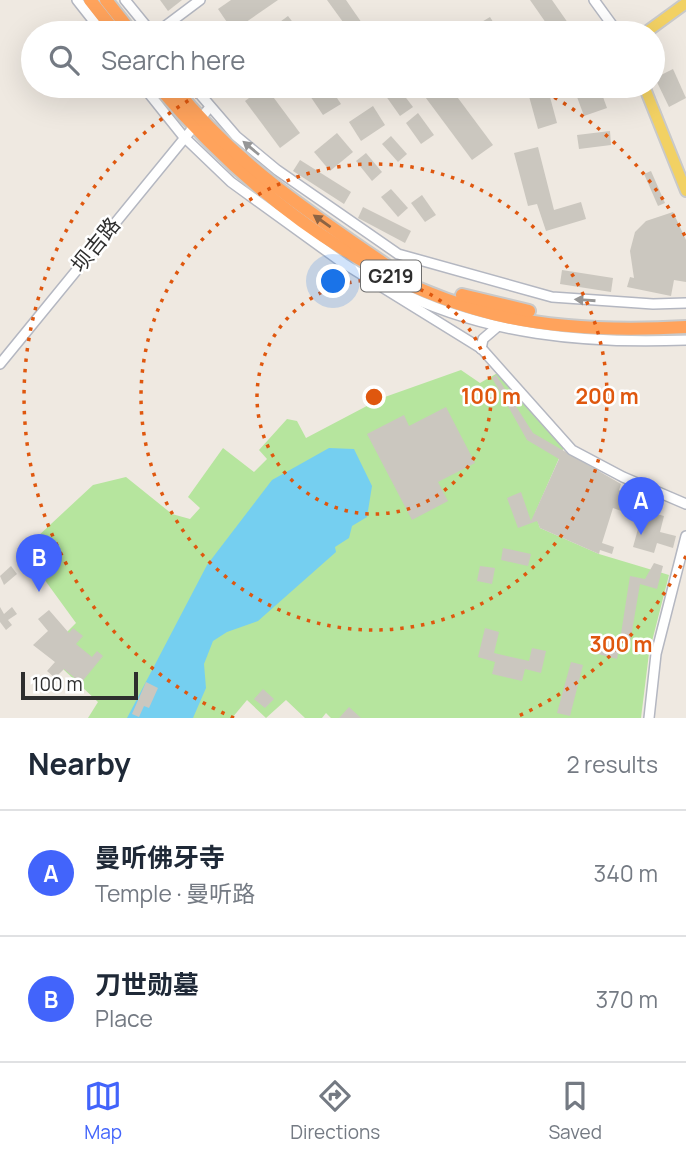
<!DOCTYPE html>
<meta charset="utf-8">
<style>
body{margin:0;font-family:Manrope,"Noto Sans SC",sans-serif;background:#f2f2f3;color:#1f2937}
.scale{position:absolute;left:21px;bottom:18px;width:117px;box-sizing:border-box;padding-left:7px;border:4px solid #2e2e2e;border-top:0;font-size:19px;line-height:24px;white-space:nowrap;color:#2e2e2e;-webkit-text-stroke:5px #fff;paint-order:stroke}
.you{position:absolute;left:334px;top:282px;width:24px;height:24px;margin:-18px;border:5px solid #fff;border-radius:50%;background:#1a73e8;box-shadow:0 0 0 10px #1a73e833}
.badge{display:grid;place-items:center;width:46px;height:46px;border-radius:50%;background:#4264fb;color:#fff;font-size:23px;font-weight:700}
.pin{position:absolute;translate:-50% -58px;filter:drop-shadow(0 2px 4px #0008)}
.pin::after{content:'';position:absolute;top:37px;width:24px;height:21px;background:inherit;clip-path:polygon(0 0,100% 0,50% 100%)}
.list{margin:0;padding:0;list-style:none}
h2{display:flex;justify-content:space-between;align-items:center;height:91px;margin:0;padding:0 28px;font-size:30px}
h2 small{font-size:23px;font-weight:400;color:#747a83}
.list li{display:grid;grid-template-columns:46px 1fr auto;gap:21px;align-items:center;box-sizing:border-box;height:126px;padding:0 28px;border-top:2px solid #e0e1e3}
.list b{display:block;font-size:26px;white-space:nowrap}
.list p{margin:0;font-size:23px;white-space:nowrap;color:#747a83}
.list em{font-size:23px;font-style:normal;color:#747a83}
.icon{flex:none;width:38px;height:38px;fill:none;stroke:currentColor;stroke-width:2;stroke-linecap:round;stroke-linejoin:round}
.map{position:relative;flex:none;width:686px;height:718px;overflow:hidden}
.search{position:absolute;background:#fff;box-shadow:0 7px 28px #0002;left:21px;right:21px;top:21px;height:77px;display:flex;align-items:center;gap:18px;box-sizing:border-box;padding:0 24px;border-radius:38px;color:#747a83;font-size:26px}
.sheet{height:343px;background:#fff}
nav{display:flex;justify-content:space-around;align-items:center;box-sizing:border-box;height:98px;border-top:2px solid #e0e1e3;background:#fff;font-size:19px;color:#747a83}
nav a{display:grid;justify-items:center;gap:4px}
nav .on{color:#4264fb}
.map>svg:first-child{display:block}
.green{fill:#b6e59e}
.water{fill:#75cff0}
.building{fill:#cbc7bf}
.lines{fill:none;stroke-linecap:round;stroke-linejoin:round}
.minor-casing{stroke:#b4b7c1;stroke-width:12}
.major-casing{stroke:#c9c9c9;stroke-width:14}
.highway-casing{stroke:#c9c9c9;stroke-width:16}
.minor{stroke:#fff;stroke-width:9}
.major{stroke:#f2d163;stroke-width:10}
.highway{stroke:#ffa35c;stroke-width:12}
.oneway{fill:#969696}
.oneway2{fill:#8c6343}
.ring{fill:none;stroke:#df570e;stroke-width:3.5;stroke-dasharray:3.5 7}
.labels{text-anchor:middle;stroke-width:5;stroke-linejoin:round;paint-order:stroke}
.shield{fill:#fff;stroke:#6d6d6d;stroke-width:2}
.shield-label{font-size:19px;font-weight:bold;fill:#2e2e2e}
.street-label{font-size:21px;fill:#2e2e2e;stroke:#fff}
.centre{fill:#df570e;stroke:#fff;stroke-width:3.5}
.ring-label{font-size:21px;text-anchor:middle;font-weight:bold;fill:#df570e;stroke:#fff;stroke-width:5;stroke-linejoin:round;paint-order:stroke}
</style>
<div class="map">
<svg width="686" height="718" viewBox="0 0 686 718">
<rect width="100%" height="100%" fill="#efe9e1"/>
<polygon class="green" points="461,370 480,383 501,371 564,447 535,513 540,528 599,554 669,575 649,653 641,718 331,718 326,713 322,718 305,718 286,700 266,718 247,700 232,718 88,718 98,702 46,653 76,623 23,550 93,485 126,477 172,514 190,519 200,508 188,497 223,448 254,472 267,459 259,450 287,419 297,421 306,438 382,398"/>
<polygon class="water" points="329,448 354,449 372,486 367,517 352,526 349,538 335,547 336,552 258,621 227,632 213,641 204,664 206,688 193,718 127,718 207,565 272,480"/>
<g class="building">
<polygon points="160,0 182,0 168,11"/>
<polygon points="231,0 278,0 233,31 218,9"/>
<polygon points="327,0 346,0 366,29 359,33 351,33"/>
<polygon points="530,0 552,0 575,33 553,33"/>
<polygon points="288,16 301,33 265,33"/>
<polygon points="490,17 500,33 480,33 475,26"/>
<polygon points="673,69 686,98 669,107 655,78"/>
<polygon points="265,86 300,133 280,148 245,101"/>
<polygon points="312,86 329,86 341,104 323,115 306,90"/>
<polygon points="391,86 397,86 413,107 400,116 383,92"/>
<polygon points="417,86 449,86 493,145 472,160"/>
<polygon points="539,86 547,86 557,123 538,129 527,89"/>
<polygon points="573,86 599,86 607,108 584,116"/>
<polygon points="373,106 385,125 361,141 349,122"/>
<polygon points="418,113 434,135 421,144 406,123"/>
<polygon points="610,131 611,145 579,149 577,135"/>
<polygon points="337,133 353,152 330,171 314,152"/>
<polygon points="391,136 407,154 398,162 382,144"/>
<polygon points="538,147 554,210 581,202 586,219 546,231 537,204 528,206 514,153"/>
<polygon points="366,153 382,172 372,181 356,161"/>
<polygon points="300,160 351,192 344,204 293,171"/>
<polygon points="651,171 665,203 658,206 644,174"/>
<polygon points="391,189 408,208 398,217 381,197"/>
<polygon points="422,195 436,215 425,222 411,203"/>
<polygon points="363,207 411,231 405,243 358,218"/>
<polygon points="673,212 686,240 686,282 674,280 671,296 627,287 630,277 634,278 630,251 635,232 646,221"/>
<polygon points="562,270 613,278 611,292 560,284"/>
<polygon points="496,375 533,433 621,484 619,490 643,498 639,509 664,516 660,532 676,536 673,548 657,543 654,553 633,547 641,518 613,508 602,543 614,547 612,554 600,550 599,554 540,528 537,521 518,528 507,498 521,492 531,521 559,459 527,440 492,378"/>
<polygon points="446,407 475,463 438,482 448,501 412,520 367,434 404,415 409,426"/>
<polygon points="503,548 531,554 528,566 501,560"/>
<polygon points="654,563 663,566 657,589 640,584 630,643 620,640 630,576 645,579"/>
<polygon points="11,566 17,574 4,585 0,576"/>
<polygon points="480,566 495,568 492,584 477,581"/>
<polygon points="0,607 4,614 12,607 17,614 8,620 12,625 6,630 0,622"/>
<polygon points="49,610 69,633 73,628 83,636 76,644 92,657 97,651 103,656 81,683 64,669 55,678 47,671 55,662 33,645 48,631 38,619"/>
<polygon points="485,628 499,632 494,653 529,661 532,648 546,651 541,673 525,669 522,681 492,674 495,662 478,657"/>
<polygon points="594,637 620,643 617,659 590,652"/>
<polygon points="571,662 583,665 570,716 557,713"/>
<polygon points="146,682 158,688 149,708 144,706 139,717 132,714"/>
<polygon points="263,689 274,699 265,708 254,699"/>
<polygon points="349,707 361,718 339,718"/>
</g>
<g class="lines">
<defs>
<g id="minor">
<polyline points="77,0 103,33"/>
<polyline points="125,0 152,33"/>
<polyline points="594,0 618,33"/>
<polyline points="156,33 200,0"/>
<polyline points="143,86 183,136 231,182 343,263 482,349 572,450 623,477 686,504"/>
<polyline points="193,86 236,136 277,170 398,254 552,297 653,304 686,303"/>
<path d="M394 289C484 335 587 344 686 340"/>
<polyline points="481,349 483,339 497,327"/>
<polyline points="0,364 210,107"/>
<polyline points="649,718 656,654 686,536"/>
</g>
<g id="major">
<polyline points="645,33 686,3"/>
<polyline points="644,86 686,191"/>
</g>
<g id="highway">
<polyline points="90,0 116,33"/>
<polyline points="106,0 132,33"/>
<path d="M158 86C243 185 347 271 475 309 541 329 617 331 686 327"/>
<path d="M173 86C232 161 308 212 386 265"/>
<polyline points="462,295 529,311"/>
</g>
</defs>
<use href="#minor" class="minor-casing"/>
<use href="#major" class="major-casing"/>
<use href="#highway" class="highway-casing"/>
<use href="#minor" class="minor"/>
<use href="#major" class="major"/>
<use href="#highway" class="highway"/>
</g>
<defs><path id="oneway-solid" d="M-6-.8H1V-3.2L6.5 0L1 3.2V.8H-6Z" transform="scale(1.75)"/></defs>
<g class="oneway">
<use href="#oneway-solid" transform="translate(251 148) rotate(-140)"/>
<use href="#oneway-solid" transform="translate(585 300) rotate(-176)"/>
</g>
<use class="oneway2" href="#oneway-solid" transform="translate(322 221) rotate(-145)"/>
<g class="ring">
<circle cx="374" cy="397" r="117"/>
<circle cx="374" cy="397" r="233"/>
<path d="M686 556A350 350 0 0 1 514 718M234 718A350 350 0 0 1 212 87M536 87A350 350 0 0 1 686 238"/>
</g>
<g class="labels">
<rect class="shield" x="361" y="260.5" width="60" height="31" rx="5"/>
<g class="shield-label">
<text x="391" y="283">G219</text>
</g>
<g class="street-label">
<text transform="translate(96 245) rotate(-51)" y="7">坝吉路</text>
</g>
</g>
<circle cx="374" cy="397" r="10" class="centre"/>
<g class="ring-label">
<text x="491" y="404">100 m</text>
<text x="607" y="404">200 m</text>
<text x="621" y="652">300 m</text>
</g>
</svg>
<div class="scale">100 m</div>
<div class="you"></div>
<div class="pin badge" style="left:641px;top:535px">A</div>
<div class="pin badge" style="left:39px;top:592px">B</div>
<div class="search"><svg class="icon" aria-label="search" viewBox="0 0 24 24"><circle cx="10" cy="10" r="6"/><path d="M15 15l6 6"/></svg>Search here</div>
</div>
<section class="sheet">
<h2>Nearby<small>2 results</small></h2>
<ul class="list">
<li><span class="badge">A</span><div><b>曼听佛牙寺</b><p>Temple · 曼听路</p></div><em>340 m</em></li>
<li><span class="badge">B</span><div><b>刀世勋墓</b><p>Place</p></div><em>370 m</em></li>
</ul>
</section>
<nav>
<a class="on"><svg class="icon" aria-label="map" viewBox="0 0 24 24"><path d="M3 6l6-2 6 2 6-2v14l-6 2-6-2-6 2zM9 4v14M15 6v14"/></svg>Map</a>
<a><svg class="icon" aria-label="directions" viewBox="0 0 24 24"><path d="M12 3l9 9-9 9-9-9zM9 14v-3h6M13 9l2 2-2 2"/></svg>Directions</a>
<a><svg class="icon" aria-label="saved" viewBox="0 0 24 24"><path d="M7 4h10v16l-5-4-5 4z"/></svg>Saved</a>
</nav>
